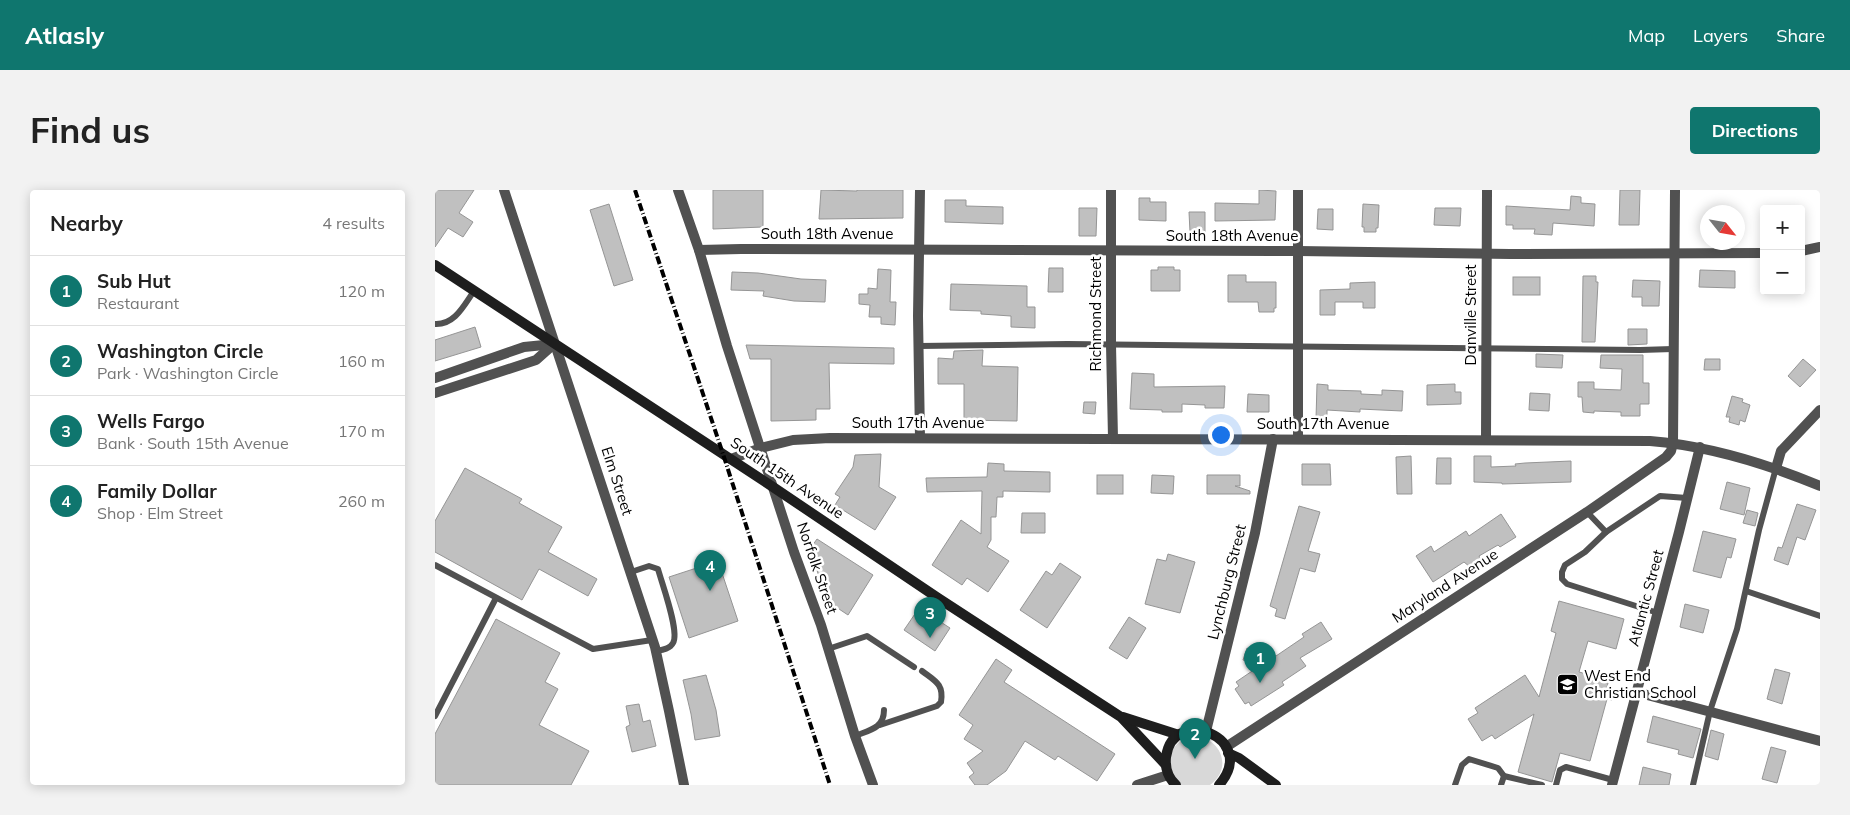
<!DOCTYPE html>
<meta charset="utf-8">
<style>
body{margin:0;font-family:Mulish,sans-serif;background:#f2f2f2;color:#222}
.controls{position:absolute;right:15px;top:15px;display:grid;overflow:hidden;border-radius:5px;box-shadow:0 2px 12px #0003}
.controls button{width:45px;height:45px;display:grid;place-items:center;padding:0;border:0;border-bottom:1px solid #e0e0e0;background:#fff;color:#222;font:25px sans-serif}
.compass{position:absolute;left:1265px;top:15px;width:45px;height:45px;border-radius:50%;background:#fff;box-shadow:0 2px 12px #0003;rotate:121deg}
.you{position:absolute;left:785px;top:244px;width:18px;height:18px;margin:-12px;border:4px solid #fff;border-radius:50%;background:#1a73e8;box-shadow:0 0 0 8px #1a73e833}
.badge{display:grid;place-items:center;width:32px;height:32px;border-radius:50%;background:#0f766e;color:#fff;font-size:16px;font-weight:700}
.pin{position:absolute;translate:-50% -41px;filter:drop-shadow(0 1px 2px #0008)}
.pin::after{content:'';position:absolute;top:26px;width:18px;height:15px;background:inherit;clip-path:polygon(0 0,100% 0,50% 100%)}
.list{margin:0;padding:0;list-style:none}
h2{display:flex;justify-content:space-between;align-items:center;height:65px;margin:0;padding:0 20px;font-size:21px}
h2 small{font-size:16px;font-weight:400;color:#767676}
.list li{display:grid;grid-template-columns:32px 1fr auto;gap:15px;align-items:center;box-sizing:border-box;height:70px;padding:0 20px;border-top:1px solid #e0e0e0}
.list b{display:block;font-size:19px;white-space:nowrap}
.list p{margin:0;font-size:16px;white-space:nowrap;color:#767676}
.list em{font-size:16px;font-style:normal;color:#767676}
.map{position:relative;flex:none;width:1385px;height:595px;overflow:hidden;border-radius:5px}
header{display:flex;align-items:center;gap:30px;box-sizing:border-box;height:70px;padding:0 25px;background:#0f766e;color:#fff}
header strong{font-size:24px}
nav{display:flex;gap:28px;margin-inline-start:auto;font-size:18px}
.intro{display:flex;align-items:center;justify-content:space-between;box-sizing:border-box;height:120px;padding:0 30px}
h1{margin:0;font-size:35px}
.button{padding:12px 22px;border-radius:5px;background:#0f766e;color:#fff;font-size:18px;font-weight:700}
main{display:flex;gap:30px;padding:0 30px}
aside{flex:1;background:#fff;border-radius:5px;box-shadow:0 2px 12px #0003}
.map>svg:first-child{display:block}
.green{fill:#d8d8d8}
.building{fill:#c0c0c0;stroke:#959595}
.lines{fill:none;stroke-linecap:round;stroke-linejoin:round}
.service{stroke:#515151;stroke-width:6}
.minor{stroke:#515151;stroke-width:10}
.tertiary{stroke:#515151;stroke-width:10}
.secondary{stroke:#1e1e1e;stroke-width:10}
.rail{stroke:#000;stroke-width:4;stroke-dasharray:8 2.5 1 2.5;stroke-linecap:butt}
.labels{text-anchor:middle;stroke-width:5;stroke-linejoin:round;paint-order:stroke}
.street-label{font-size:15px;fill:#000;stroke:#fff}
.poi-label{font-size:15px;fill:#000;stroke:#fff;text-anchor:start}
</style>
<header>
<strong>Atlasly</strong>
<nav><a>Map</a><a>Layers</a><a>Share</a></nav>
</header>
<div class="intro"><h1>Find us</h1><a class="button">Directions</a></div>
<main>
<aside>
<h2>Nearby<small>4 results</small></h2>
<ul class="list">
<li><span class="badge">1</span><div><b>Sub Hut</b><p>Restaurant</p></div><em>120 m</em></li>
<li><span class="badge">2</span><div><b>Washington Circle</b><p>Park · Washington Circle</p></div><em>160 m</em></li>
<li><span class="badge">3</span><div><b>Wells Fargo</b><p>Bank · South 15th Avenue</p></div><em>170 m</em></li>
<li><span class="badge">4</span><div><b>Family Dollar</b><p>Shop · Elm Street</p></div><em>260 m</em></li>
</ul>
</aside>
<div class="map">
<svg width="1385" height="595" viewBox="0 0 1385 595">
<rect width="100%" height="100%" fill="#fff"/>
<path class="green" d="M755 546C784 544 800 577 775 595H746C743 591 737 586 735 582 729 566 741 551 755 546Z"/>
<g class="building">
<polygon points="0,0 39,0 24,23 38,32 28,47 13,38 0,57"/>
<polygon points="278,0 328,0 328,37 278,39"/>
<polygon points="386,0 422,1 422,0 468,0 468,28 384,29"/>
<polygon points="824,0 841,1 840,30 780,31 780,13 824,14"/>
<polygon points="1185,0 1205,0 1204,35 1184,35"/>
<polygon points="1136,6 1146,7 1146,13 1160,14 1159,36 1118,33 1117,45 1099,44 1100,39 1078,39 1078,35 1071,35 1071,16 1135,20"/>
<polygon points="704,8 715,8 715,12 731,12 731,31 704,30"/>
<polygon points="510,10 531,10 531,16 568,17 568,34 510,32"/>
<polygon points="174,14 198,90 179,96 155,20"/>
<polygon points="928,14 944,15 943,38 941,38 941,42 929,42 929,37 927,37"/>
<polygon points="644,18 662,18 661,46 644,46"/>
<polygon points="1000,18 1026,18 1025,36 999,35"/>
<polygon points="883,19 898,19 898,40 882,39"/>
<polygon points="754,22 770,22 770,42 755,42"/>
<polygon points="723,77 739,77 739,80 745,80 745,101 716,101 716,80 723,80"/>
<polygon points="614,78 628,78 628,102 613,102"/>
<polygon points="443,79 456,80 455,112 461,112 460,135 446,134 446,127 434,127 435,115 424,114 424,104 433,104 433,98 442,99"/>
<polygon points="1265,80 1300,81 1300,98 1264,97"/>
<polygon points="297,82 323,83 366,89 391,90 390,112 359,111 328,106 329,101 296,100"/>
<polygon points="793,85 811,85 811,92 841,92 841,118 839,118 839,122 824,122 823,112 793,112"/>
<polygon points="1148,86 1161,86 1161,92 1163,92 1160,152 1147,152"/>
<rect x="1078" y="87" width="27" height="18"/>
<polygon points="1198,90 1225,91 1224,116 1207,116 1207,107 1197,107"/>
<polygon points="940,92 940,118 928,118 928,112 900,112 900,125 885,125 885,100 915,99 915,93"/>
<polygon points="516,94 592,96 592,117 600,117 600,138 576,137 576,126 546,124 546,121 515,120"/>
<polygon points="40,137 46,157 0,171 0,150"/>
<polygon points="1193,139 1212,139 1212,154 1193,155"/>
<polygon points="311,155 459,158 459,174 394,173 395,219 381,219 381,230 336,231 336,169 315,169"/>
<polygon points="548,160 547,176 583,177 582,231 529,230 529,194 503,194 503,168 518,169 519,161"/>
<polygon points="1101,164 1128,165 1127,178 1101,177"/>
<polygon points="1166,165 1208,165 1208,193 1214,193 1214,214 1205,214 1205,226 1186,226 1186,222 1159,221 1159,223 1148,222 1147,207 1143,207 1143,192 1159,192 1159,199 1186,200 1187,179 1165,178"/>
<polygon points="1270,169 1285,169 1285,180 1269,180"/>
<polygon points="1368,169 1381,180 1365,197 1353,186"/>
<polygon points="697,183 719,184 719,197 790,196 789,218 770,218 770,215 747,214 747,222 727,222 727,220 695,219"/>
<polygon points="882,194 893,195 893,200 926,201 926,204 947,205 947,200 968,201 967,221 925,219 925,222 892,220 892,229 881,229"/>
<polygon points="1020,194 1020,202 1026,202 1026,214 992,215 992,195"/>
<polygon points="1095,203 1115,204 1114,221 1094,220"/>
<polygon points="813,204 834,205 834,222 812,222"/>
<polygon points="1297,206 1308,209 1307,212 1315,215 1310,232 1305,230 1304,235 1294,232 1295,227 1291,227"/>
<polygon points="649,212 661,212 660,224 648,223"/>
<polygon points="446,264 444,297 461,307 440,340 400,315 405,307 400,304 418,277 420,265"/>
<polygon points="976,266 977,304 962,304 961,267"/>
<polygon points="1039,266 1056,266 1056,277 1081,276 1080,274 1090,273 1136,271 1136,292 1067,294 1067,293 1039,292"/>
<polygon points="1002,268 1016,268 1016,294 1001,294"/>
<polygon points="553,273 569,274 569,281 615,282 615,302 568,301 568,307 562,307 561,327 556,327 556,350 552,357 574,371 553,402 532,388 527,395 497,375 526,330 546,344 547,301 492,302 491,288 552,287"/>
<polygon points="867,274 895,274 896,295 867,295"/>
<polygon points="30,278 87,309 84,313 127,337 113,362 162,389 153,406 104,379 87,410 0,362 0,331"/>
<rect x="662" y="285" width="26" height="19"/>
<polygon points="717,285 739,286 738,304 716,303"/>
<polygon points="772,285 805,285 805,296 800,296 815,301 815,304 772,304"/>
<polygon points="1292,292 1315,298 1309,325 1285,319"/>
<polygon points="1362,314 1381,320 1370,350 1362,347 1353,375 1339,370 1343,357 1347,358"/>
<polygon points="864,316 885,322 873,361 885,364 880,382 865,378 850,429 840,426 842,419 835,416"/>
<polygon points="1312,320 1323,323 1320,336 1308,333"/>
<polygon points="587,323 610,323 610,343 586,343"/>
<polygon points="1066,324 1081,347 1065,357 1063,355 1044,366 1046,370 1035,377 1029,372 998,392 981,366 996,356 999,362 1031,341 1034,346"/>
<polygon points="1268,341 1301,349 1296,368 1292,367 1286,388 1258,381"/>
<polygon points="382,349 438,385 413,425 392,411 375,359"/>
<polygon points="733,364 760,372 745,423 710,414 722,369 731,371"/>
<polygon points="283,371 303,431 254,448 234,387"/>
<polygon points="625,373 646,387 612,438 585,420 611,381 617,385"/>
<polygon points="1124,411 1189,429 1181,459 1153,451 1144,482 1163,487 1162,490 1173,493 1172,497 1180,500 1177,510 1172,509 1155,571 1125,563 1117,592 1083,582 1099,524 1060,549 1057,545 1047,551 1033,529 1043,523 1040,518 1090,485 1104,507 1121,443 1116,441"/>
<polygon points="1250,414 1274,420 1268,443 1245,437"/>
<polygon points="484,418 515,438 500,461 469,440"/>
<polygon points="694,427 711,438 692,469 674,458"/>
<polygon points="61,429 125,463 110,492 123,499 104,535 154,561 136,595 0,595 0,544"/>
<polygon points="886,432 897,449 865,468 871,476 847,492 849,495 816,516 814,512 810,514 800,499 804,496 801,492 826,475 808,470 812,458 841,466 869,447 867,444"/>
<polygon points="561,469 577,480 569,492 680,564 662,591 623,566 620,570 590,551 571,581 552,595 540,595 534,587 539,583 532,573 548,561 529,549 538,535 524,525"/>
<polygon points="1340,479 1355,483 1347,514 1332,509"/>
<polygon points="271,485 281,520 285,546 260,550 256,524 248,490"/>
<polygon points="204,514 208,532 215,530 221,556 197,562 191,537 195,535 191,516"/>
<polygon points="1218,526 1266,539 1258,568 1243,564 1244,560 1212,552"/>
<polygon points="1276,540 1289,544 1283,570 1270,566"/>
<polygon points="1336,557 1351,561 1342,593 1327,589"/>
<polygon points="1208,577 1236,584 1234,595 1204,595"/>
</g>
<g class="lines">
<g class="service">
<path d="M0 134C20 135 29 115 39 101"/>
<polyline points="484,156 632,154 1205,160 1238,159"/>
<polyline points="1152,322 1171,342"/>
<polyline points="0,375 158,459 217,450"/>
<path d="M196 382 214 376 223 379C227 394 245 442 238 453 235 459 227 460 221 461"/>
<polyline points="1311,401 1385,426"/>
<polyline points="1223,423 1132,394 1127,389 1127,382 1130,375 1150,362 1171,342 1225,306 1252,308"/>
<polyline points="393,459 432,446 479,477"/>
<polyline points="0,526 61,408"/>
<path d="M445 535 502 516 506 512C509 494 500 491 487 481"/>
<path d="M420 546C435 540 449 538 449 520"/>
<polyline points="1020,595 1027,575 1034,569 1063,578 1069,586 1107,595"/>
<polyline points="1066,595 1069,586"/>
<polyline points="1121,595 1125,580 1131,577 1178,590"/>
<polyline points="1258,595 1275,521 1302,439 1324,340 1341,278"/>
</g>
<g class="minor">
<polyline points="243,0 264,60 292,156 359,362 386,435 420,546 438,595"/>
<polyline points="676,0 676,155 678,248"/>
<polyline points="863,0 863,249"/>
<polyline points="264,60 306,59 863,61 1075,64 1329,63"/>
<polyline points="1366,61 1385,57"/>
<polyline points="0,188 89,157 119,154"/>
<polyline points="0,203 101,170 119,154"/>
<polyline points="485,248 483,126 485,0"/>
<polyline points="296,269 326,258"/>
<polyline points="1341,278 1346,261 1385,220"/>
<polyline points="1201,502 1385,551"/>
<polyline points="771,541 820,343 838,249"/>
<polyline points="791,557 1152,322 1231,267 1236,261 1238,253 1240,0"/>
<polyline points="702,595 733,585"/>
<polyline points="1177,595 1244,342 1265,257"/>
</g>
<g class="tertiary">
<polyline points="69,0 220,457 234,521 249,595"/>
<polyline points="1051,250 1052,0"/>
<path d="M326 258 358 250 395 248 1215 251C1275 256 1330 273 1385 296"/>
</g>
<g class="secondary">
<polyline points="0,75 338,297 503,408 686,527 730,574"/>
<polyline points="688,527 744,545"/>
<polyline points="793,563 804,568 841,595"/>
<path d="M741 595C732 587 730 578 731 567 738 514 825 548 784 595"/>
</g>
<polyline class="rail" points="200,0 288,264 395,595"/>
</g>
<defs>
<symbol id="school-square" viewBox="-11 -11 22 22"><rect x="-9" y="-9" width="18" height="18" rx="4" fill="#000" stroke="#fff"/><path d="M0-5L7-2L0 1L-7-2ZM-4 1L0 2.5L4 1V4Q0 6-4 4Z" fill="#fff"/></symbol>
</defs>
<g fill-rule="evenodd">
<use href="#school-square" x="1120" y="482" width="25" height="25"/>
</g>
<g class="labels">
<g class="street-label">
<text x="392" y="49">South 18th Avenue</text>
<text x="797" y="51">South 18th Avenue</text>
<text transform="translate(661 124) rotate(-90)" y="5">Richmond Street</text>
<text transform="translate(1036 125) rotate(-90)" y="5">Danville Street</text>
<text x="483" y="238">South 17th Avenue</text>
<text x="888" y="239">South 17th Avenue</text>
<text transform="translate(352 288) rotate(34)" y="5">South 15th Avenue</text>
<text transform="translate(182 291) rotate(72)" y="5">Elm Street</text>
<text transform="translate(382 378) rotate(71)" y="5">Norfolk Street</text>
<text transform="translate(792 392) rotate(-76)" y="5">Lynchburg Street</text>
<text transform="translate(1010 396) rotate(-33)" y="5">Maryland Avenue</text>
<text transform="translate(1211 408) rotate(-75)" y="5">Atlantic Street</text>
</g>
<g class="poi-label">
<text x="1149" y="491">West End<tspan x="1149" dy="17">Christian School</tspan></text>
</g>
</g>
</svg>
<div class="controls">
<button>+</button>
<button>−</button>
</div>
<svg class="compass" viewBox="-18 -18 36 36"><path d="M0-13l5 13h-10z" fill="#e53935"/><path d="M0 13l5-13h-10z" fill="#767676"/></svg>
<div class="you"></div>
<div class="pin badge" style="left:825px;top:493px">1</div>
<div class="pin badge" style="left:760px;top:569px">2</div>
<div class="pin badge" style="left:495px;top:448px">3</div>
<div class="pin badge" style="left:275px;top:401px">4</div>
</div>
</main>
